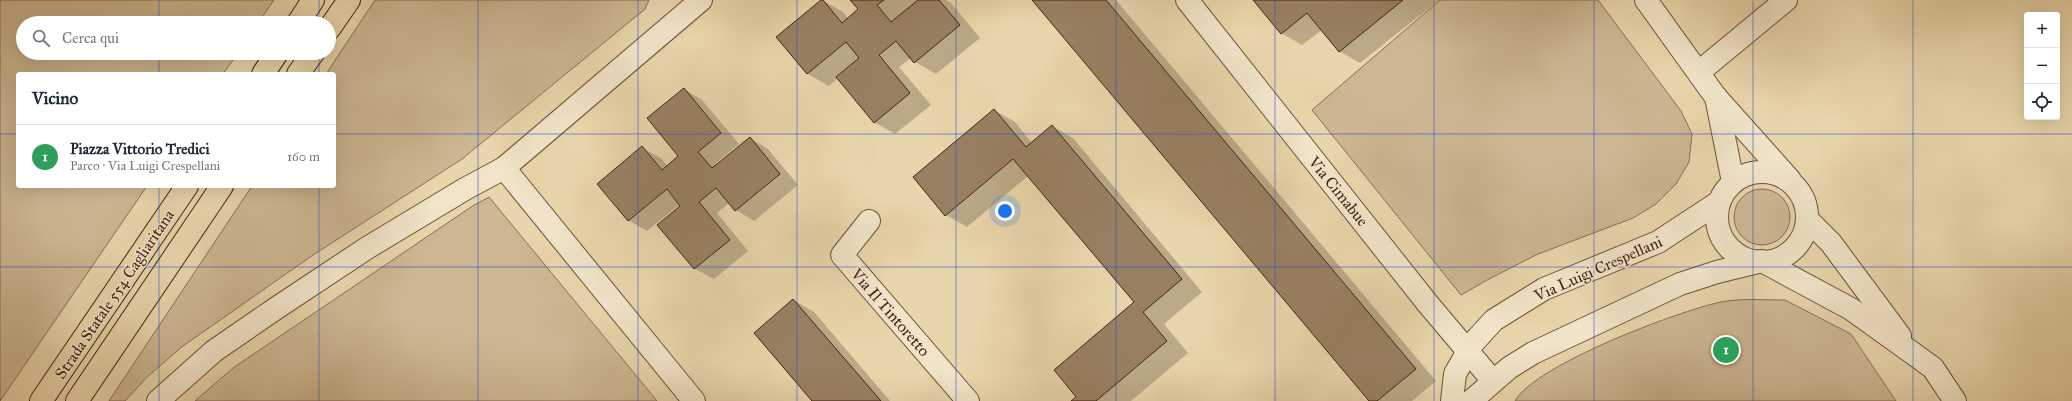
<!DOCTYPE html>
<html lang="it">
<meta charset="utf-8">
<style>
body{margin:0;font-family:"IM FELL Great Primer",serif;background:#f6f6f7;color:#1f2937}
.controls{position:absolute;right:12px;top:12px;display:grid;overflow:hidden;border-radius:4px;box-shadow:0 4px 16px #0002}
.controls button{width:36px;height:36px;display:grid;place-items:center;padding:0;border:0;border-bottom:1px solid #e0e1e3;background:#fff;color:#1f2937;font:20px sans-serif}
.you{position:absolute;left:1005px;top:211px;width:14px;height:14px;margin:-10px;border:3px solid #fff;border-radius:50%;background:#1a73e8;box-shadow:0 0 0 6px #1a73e833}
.badge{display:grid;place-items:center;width:26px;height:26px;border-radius:50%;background:#0b8043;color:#fff;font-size:13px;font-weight:700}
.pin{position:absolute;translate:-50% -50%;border:2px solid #fff;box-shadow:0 1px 4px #0006}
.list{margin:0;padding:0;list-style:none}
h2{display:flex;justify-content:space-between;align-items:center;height:52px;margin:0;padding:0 16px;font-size:17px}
h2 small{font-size:13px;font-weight:400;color:#747a83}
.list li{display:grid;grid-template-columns:26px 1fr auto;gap:12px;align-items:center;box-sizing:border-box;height:64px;padding:0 16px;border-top:1px solid #e0e1e3}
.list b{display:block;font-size:15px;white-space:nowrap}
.list p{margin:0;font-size:13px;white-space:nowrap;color:#747a83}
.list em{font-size:13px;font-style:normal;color:#747a83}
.icon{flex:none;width:22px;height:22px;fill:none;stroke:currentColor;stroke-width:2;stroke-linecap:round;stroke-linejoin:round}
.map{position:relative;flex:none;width:2072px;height:401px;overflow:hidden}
.search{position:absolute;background:#fff;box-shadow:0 4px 16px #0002;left:16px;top:16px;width:320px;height:44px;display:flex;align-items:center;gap:10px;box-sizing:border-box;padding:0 14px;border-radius:22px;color:#747a83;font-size:15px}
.panel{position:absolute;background:#fff;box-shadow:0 4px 16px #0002;left:16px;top:72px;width:320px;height:116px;border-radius:4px}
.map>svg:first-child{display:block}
.green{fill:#cdb792;stroke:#886d54}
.shadow{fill:#0003}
.building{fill:#998063;stroke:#422315}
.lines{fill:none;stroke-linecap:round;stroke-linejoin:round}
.minor-casing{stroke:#6c503a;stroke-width:24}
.trunk-casing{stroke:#422315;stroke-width:24}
.minor{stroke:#f1e4c8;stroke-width:22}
.trunk{stroke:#e9d5ab;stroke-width:22}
.grid{fill:none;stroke:#1d4ed8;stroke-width:1;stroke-opacity:0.55}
.labels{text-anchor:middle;stroke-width:3;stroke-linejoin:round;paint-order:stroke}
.street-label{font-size:16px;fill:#422315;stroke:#f1e4c8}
</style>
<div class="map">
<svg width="2072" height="401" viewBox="0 0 2072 401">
<rect width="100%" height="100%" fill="#e9d5ab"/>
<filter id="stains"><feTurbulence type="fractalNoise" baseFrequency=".005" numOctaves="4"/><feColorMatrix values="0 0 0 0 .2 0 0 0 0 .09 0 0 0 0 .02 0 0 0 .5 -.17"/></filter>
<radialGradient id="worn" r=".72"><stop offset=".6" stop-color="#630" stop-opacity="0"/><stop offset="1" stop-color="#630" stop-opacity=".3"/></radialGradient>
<g class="green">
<polygon points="0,0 274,0 258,23 23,23 23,53 238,53 223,74 18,74 18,186 147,186 0,401"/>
<polygon points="375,0 649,0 645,9 462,159 313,255 183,346 147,377 125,401 109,401 252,186 334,186 334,74 326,74"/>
<polygon points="1440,0 1598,0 1681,111 1692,134 1689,162 1676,184 1656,204 1633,218 1538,254 1489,279 1461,295 1312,110"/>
<circle cx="1762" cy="217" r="28"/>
<polygon points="489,197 657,401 195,401 233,368 471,207"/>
<path d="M1785 300 1851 334 1896 401H1515C1535 365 1678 311 1721 302 1741 298 1764 300 1785 300Z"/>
</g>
<g class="shadow">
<polygon points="822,0 843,12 848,18 859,9 852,0 946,0 951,3 980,38 936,74 915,62 911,58 899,67 931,105 895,134 874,122 838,78 829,86 808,74 778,37"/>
<polygon points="1034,0 1116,0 1436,381 1412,401 1370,401"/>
<polygon points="1255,0 1439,0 1360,63 1339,51 1322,30 1302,45 1281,33"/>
<polygon points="684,89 702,100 739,144 716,163 718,165 750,138 768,149 798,185 754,221 736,210 729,203 717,213 748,251 714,279 695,269 659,225 682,206 680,204 647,231 628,220 642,148 661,158 668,167 680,157"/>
<polygon points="994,110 1015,122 1032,143 1052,126 1073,138 1202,292 1164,324 1188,353 1131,401 1073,401 1078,397 1135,302 1028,176 967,227 946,215"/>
<polygon points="793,300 814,312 890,401 813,401"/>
</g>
<g class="building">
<polygon points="821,0 823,0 842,23 858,9 850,0 884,0 877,5 891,22 918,0 939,0 960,25 914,63 896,41 879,55 910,93 874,123 836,77 859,58 846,42 807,74 776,37"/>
<polygon points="1032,0 1106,0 1416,369 1377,401 1369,401"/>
<polygon points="1253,0 1403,0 1339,52 1307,13 1281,34"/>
<polygon points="684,88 721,133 698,152 712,168 750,137 780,174 735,211 716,188 699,202 730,240 694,269 657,225 680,206 667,189 628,221 597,184 642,146 662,170 678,156 647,118"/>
<polygon points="994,109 1026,147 1052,125 1182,279 1143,312 1167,341 1096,401 1071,401 1076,397 1054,370 1134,302 1013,159 945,216 913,177"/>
<polygon points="793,299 881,401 812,401 754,333"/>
</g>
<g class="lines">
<defs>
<g id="minor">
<polyline points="1187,0 1428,304 1493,381"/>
<polyline points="1646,0 1715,96 1790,180"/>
<polyline points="1699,72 1786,0"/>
<polyline points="1716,97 1733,182"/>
<polyline points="504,168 694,401"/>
<circle cx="1762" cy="217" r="45"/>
<polyline points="1807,219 1831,243 1900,336"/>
<polyline points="869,221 842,255 968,401"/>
<polyline points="158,401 214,351 275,309 367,248 465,189 504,168 701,0"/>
<polyline points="1452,401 1455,374 1472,344 1494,320 1544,289 1658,242 1719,202"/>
<polyline points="1471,401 1509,368 1533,353 1680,284 1717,272 1762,261 1851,309 1911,352 1933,368 1955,401"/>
</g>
<g id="trunk">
<polyline points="298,23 313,0"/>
<polyline points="329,29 349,0"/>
<polyline points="263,74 277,53"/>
<polyline points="298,74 313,53"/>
<polyline points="41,401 187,186"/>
<polyline points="77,401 222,186"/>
</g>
</defs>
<use href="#minor" class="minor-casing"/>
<use href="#trunk" class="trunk-casing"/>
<use href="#minor" class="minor"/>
<use href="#trunk" class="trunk"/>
</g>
<path class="grid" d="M159 0V23M319 0V23M478 0V401M638 0V401M797 0V401M956 0V401M1116 0V401M1275 0V401M1434 0V401M1594 0V401M1753 0V401M1913 0V401M159 53V74M319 53V74M0 134H18M334 134H2072M159 186V401M319 186V401M0 267H2072"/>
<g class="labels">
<g class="street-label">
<text transform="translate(1339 191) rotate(51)" y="6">Via Cimabue</text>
<text transform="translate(1598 268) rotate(-24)" y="6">Via Luigi Crespellani</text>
<text transform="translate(114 294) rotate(-56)" y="6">Strada Statale 554 Cagliaritana</text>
<text transform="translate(891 312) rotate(49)" y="6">Via Il Tintoretto</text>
</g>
</g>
<rect width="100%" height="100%" filter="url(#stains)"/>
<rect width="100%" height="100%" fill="url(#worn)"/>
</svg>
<div class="controls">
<button>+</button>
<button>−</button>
<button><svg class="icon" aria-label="locate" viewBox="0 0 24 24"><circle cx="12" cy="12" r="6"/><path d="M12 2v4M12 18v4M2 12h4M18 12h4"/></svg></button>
</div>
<div class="you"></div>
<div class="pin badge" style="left:1726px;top:350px;background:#2e9e5b">1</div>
<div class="search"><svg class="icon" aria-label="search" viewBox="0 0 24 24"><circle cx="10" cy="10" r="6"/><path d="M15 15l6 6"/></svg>Cerca qui</div>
<section class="panel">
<h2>Vicino<small></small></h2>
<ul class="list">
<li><span class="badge" style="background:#2e9e5b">1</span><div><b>Piazza Vittorio Tredici</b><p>Parco · Via Luigi Crespellani</p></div><em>160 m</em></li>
</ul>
</section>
</div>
